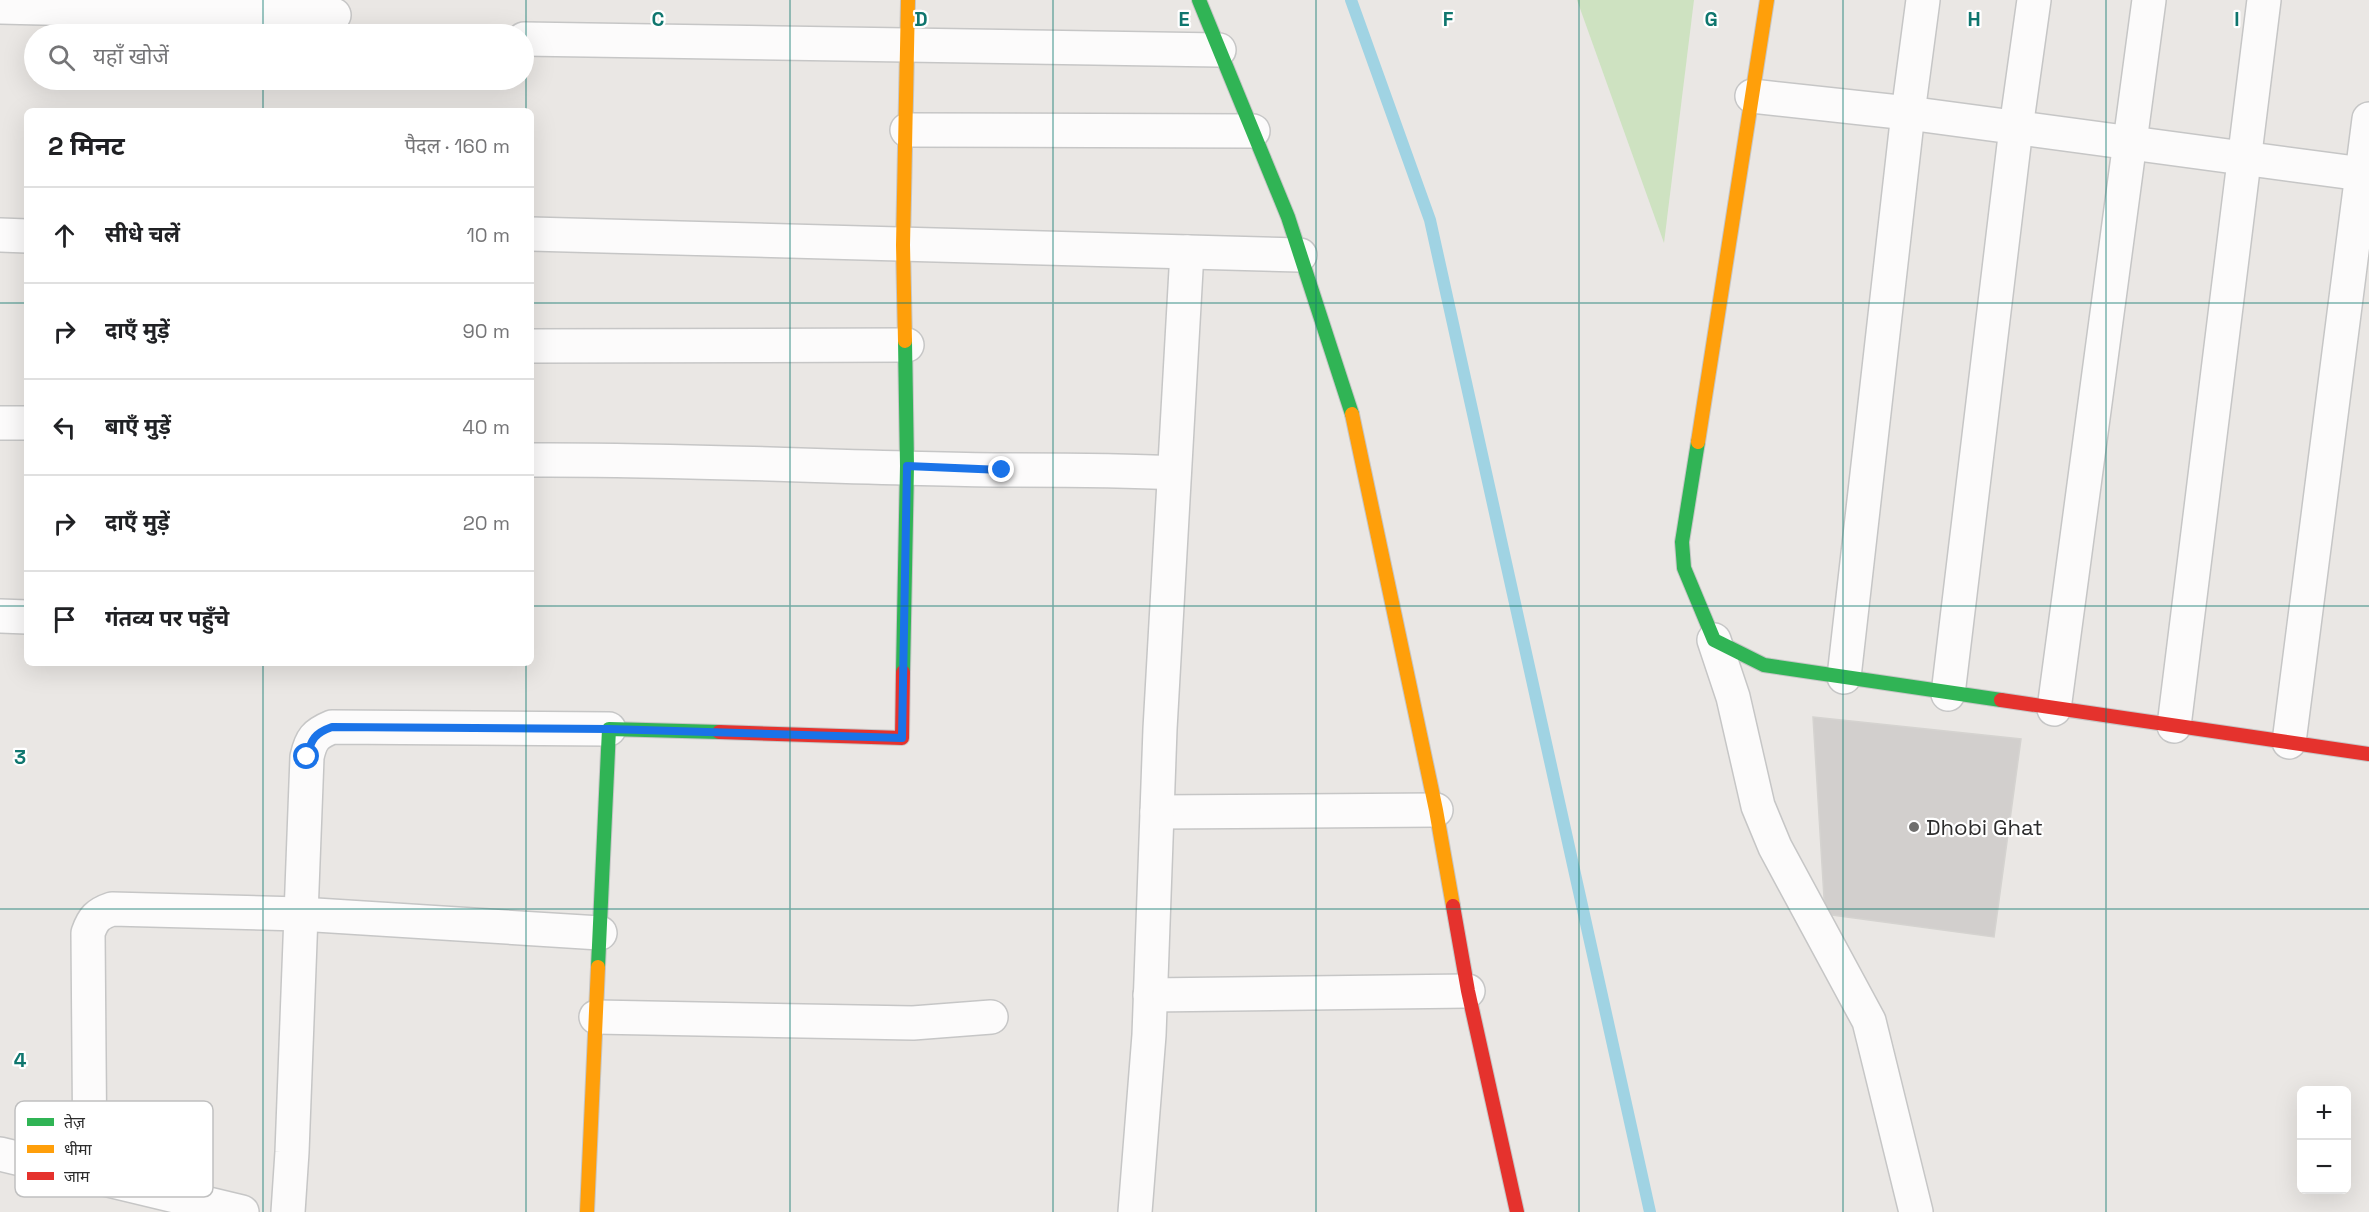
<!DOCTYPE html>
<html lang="hi">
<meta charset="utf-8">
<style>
body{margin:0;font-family:"Space Grotesk","Noto Sans Devanagari",sans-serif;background:#f6f6f6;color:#202124}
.controls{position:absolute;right:18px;bottom:18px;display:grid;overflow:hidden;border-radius:9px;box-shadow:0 6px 24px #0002}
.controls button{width:54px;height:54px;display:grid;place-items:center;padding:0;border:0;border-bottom:2px solid #e0e0e0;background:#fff;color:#202124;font:30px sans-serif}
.stop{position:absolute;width:18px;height:18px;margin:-14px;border:4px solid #1a73e8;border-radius:50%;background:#fff}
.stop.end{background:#1a73e8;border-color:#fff;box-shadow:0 2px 6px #0008}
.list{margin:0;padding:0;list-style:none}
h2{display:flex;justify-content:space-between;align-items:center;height:78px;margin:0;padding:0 24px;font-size:26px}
h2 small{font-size:20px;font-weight:400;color:#757577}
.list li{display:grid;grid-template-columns:39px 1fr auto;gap:18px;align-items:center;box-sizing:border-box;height:96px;padding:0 24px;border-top:2px solid #e0e0e0}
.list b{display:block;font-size:22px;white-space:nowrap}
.list em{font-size:20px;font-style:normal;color:#757577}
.icon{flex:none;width:33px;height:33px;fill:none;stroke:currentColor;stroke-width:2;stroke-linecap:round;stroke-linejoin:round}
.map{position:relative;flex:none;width:2369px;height:1212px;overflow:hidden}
.search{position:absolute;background:#fff;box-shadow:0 6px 24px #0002;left:24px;top:24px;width:510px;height:66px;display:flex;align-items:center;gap:15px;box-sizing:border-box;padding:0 21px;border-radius:33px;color:#757577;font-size:22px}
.panel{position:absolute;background:#fff;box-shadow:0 6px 24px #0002;left:24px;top:108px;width:510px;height:558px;border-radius:9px}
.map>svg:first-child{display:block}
.green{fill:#cee2c1}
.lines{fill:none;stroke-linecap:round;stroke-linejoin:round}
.stream{stroke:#a0d3e3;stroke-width:12}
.building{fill:#d2cfcd;stroke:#d5d3d0;stroke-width:1.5}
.street-casing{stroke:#c6c6c6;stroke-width:36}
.fast-casing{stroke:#c6c6c6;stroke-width:16}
.slow-casing{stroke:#c6c6c6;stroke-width:16}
.jam-casing{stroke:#c6c6c6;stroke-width:16}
.street{stroke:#fcfbfb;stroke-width:33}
.fast{stroke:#30b455;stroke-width:14}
.slow{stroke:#ff9f0a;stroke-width:14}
.jam{stroke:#e5322d;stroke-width:14}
.route{stroke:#1a73e8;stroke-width:8}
.grid{fill:none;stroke:#0f766e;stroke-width:1.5;stroke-opacity:0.55}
.poi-dot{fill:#6f6e6d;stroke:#fff;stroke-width:2}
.labels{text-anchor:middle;stroke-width:4.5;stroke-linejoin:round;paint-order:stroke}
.poi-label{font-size:22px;fill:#2d2d2d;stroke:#fff;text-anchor:start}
.key{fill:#fff;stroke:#c0c0c0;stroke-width:1.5}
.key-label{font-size:16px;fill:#2d2d2d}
.grid-label{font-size:20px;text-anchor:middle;font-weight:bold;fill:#0f766e;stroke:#fff;stroke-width:4.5;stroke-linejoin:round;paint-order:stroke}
</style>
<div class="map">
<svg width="2369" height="1212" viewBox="0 0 2369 1212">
<rect width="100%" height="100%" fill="#eae7e4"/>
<polygon class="green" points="1577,0 1694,0 1664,243"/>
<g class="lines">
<polyline class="stream" points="1351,0 1430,220 1650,1212"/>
</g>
<polygon class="building" points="1813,717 2021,739 1994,937 1825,914"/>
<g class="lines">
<defs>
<g id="street">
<polyline points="0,7 334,15"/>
<polyline points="524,39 1219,50"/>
<polyline points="1752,96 1908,113 2369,175"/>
<polyline points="907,130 1253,131"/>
<polyline points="531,234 1300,255"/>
<polyline points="0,235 27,236"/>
<polyline points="531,346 907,345"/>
<polyline points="0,423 27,423"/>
<path d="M531 460C688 459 845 468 1002 470 1060 470 1117 470 1174 473"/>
<polyline points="0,616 27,617"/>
<polyline points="1714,640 1733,697 1758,806 1775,847 1869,1021 1916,1212"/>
<polyline points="1844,677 1908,113 1923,0"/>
<polyline points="1948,694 2016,128 2034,0"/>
<polyline points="2054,709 2149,0"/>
<polyline points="2174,726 2264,0"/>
<polyline points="2289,742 2369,119"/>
<polyline points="1157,812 1436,810"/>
<polyline points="1150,995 1468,991"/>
<polyline points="596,1017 913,1023 991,1017"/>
<polyline points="0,1154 242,1212"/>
<path d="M90 1175 88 933C93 919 97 914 112 909L300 914 600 933"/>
<path d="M288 1212 292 1152 307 757C311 739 315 734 332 727L609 729"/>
<polyline points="1135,1212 1149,1035 1160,729 1187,252"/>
</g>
<g id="fast">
<polyline points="1199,0 1288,217 1352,414"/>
<polyline points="1698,442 1682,542 1684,568 1714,640 1764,665 2001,700"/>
<polyline points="903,672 907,466 905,341"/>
<polyline points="598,967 609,729 719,732"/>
</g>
<g id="slow">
<polyline points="905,341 903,245 908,0"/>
<polyline points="1352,414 1436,810 1453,906"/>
<polyline points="1698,442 1767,0"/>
<polyline points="587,1212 598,967"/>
</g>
<g id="jam">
<polyline points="2001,700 2369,754"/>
<polyline points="719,732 902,738 903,672"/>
<polyline points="1453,906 1468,991 1517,1212"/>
</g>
</defs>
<use href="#street" class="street-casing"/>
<use href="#fast" class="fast-casing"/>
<use href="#slow" class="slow-casing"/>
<use href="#jam" class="jam-casing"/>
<use href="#street" class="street"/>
<use href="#fast" class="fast"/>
<use href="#slow" class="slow"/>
<use href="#jam" class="jam"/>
</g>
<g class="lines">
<path class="route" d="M307 757C311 739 315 733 332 727L609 729 902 738 907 466 1002 470"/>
</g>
<path class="grid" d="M263 0V34M526 0V111M790 0V1212M1053 0V1212M1316 0V1212M1579 0V1212M1843 0V1212M2106 0V1212M263 80V111M0 303H27M531 303H2369M0 606H27M531 606H2369M263 663V1212M526 663V1212M0 909H2369"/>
<circle class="poi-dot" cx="1914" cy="827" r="6"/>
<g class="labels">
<g class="poi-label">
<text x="1926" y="835">Dhobi Ghat</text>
</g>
</g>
<rect x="15" y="1101" width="198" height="96" rx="9" class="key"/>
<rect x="27" y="1118" width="27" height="8" fill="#30b455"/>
<rect x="27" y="1145" width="27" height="8" fill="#ff9f0a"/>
<rect x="27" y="1172" width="27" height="8" fill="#e5322d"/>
<g class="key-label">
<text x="64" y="1128">तेज़</text>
<text x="64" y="1155">धीमा</text>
<text x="64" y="1182">जाम</text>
</g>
<g class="grid-label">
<text x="658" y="26">C</text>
<text x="921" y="26">D</text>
<text x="1184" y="26">E</text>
<text x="1448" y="26">F</text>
<text x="1711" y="26">G</text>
<text x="1974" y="26">H</text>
<text x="2237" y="26">I</text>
<text x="20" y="764">3</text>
<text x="20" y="1067">4</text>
</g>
</svg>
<div class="controls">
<button>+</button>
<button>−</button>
</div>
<div class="stop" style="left:307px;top:757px"></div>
<div class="stop end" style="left:1002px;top:470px"></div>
<div class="search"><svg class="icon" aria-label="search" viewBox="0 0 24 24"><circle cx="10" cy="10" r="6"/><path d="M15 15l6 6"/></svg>यहाँ खोजें</div>
<section class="panel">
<h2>2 मिनट<small>पैदल · 160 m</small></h2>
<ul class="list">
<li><svg class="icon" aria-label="ahead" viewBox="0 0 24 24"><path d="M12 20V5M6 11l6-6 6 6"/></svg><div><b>सीधे चलें</b></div><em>10 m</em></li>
<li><svg class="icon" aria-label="right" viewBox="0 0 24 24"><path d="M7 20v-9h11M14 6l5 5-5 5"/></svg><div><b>दाएँ मुड़ें</b></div><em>90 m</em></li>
<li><svg class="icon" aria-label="left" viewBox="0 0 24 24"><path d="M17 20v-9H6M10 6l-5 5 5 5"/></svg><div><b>बाएँ मुड़ें</b></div><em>40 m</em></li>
<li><svg class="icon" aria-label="right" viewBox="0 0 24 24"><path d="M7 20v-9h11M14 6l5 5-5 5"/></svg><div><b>दाएँ मुड़ें</b></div><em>20 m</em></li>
<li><svg class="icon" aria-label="arrive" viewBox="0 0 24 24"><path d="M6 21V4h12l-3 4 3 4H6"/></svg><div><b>गंतव्य पर पहुँचे</b></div></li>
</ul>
</section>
</div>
